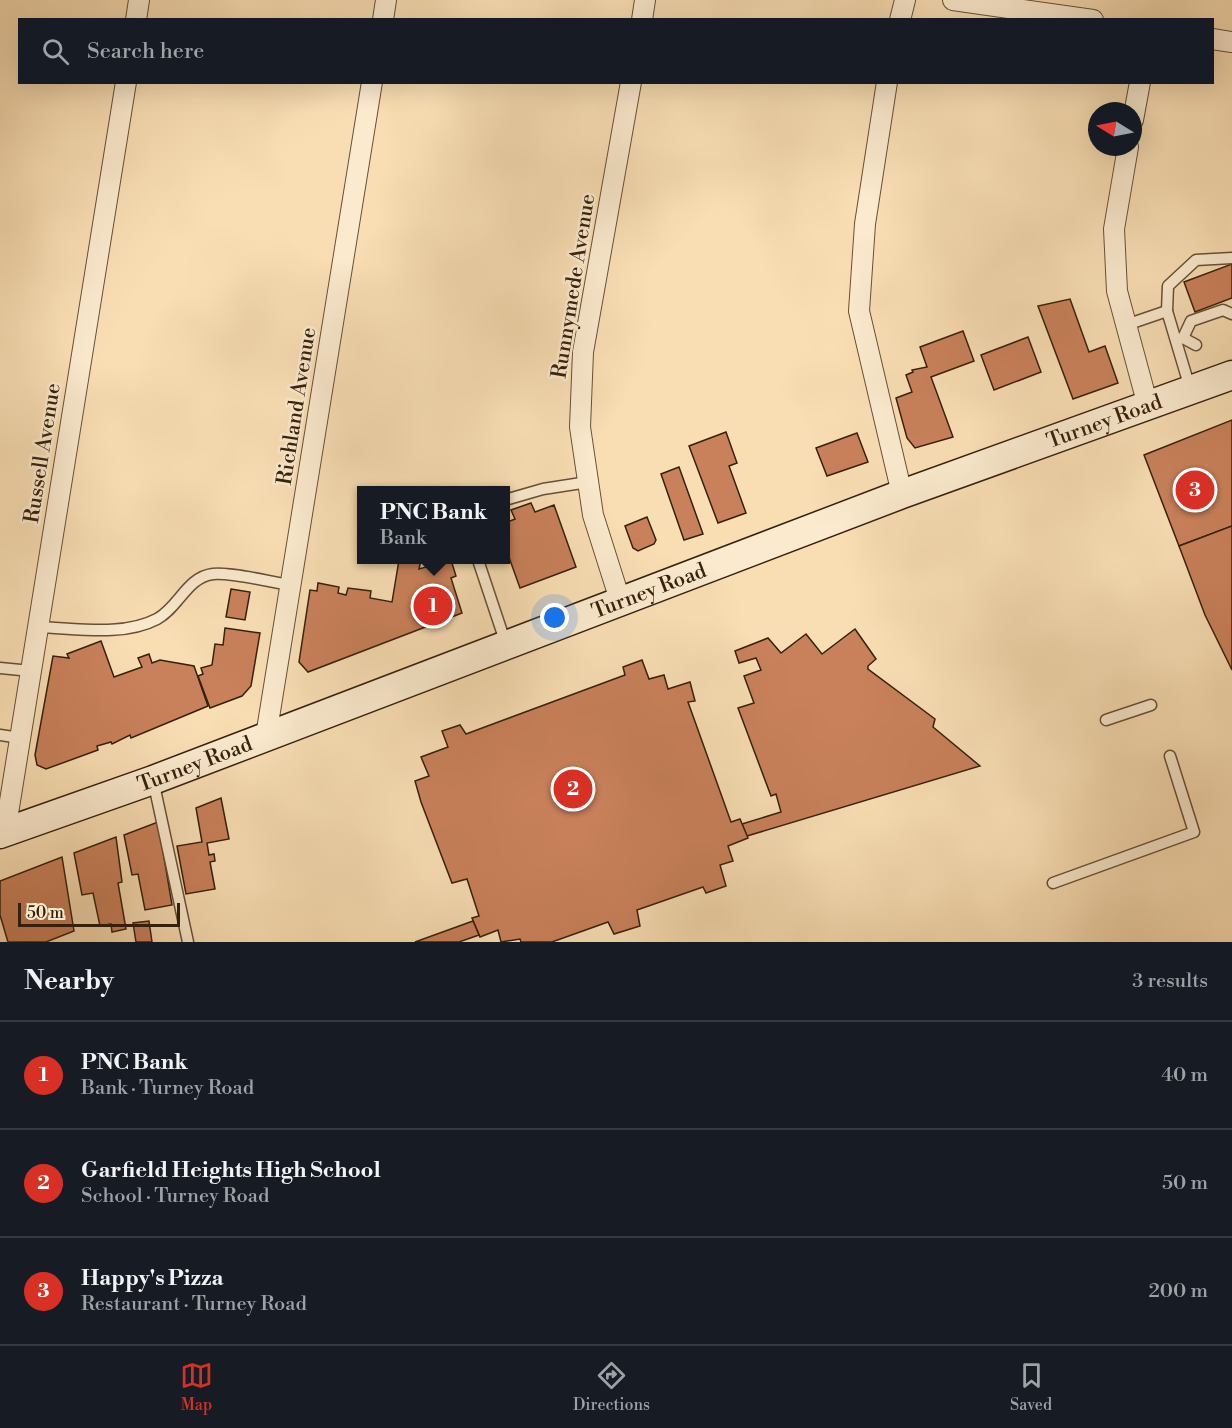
<!DOCTYPE html>
<meta charset="utf-8">
<style>
body{margin:0;font-family:"Libre Bodoni",serif;background:#242831;color:#f1f3f6}
.compass{position:absolute;left:1088px;top:102px;width:54px;height:54px;border-radius:50%;background:#171b24;box-shadow:0 6px 24px #0002;rotate:280deg}
.scale{position:absolute;left:18px;bottom:15px;width:162px;box-sizing:border-box;padding-left:6px;border:3px solid #36200c;border-top:0;font-size:16px;line-height:21px;white-space:nowrap;color:#36200c;-webkit-text-stroke:4px #fbeace;paint-order:stroke}
.you{position:absolute;left:555px;top:618px;width:21px;height:21px;margin:-15px;border:4px solid #fff;border-radius:50%;background:#1a73e8;box-shadow:0 0 0 9px #1a73e833}
.badge{display:grid;place-items:center;width:39px;height:39px;border-radius:50%;background:#d93025;color:#fff;font-size:20px;font-weight:700}
.pin{position:absolute;translate:-50% -50%;border:3px solid #fff;box-shadow:0 2px 6px #0006}
.popup{position:absolute;left:357px;top:486px;width:153px;height:78px;box-sizing:border-box;display:grid;place-content:center;border-radius:0px;background:#171b24;filter:drop-shadow(0 2px 4px #0005);font-size:20px;white-space:nowrap;color:#9ea1a6}
.popup b{font-size:22px;color:#f1f3f6}
.popup::after{content:'';position:absolute;left:50%;top:100%;margin-left:-12px;border:12px solid transparent;border-top-color:#171b24}
.list{margin:0;padding:0;list-style:none}
h2{display:flex;justify-content:space-between;align-items:center;height:78px;margin:0;padding:0 24px;font-size:26px}
h2 small{font-size:20px;font-weight:400;color:#9ea1a6}
.list li{display:grid;grid-template-columns:39px 1fr auto;gap:18px;align-items:center;box-sizing:border-box;height:108px;padding:0 24px;border-top:2px solid #363941}
.list b{display:block;font-size:22px;white-space:nowrap}
.list p{margin:0;font-size:20px;white-space:nowrap;color:#9ea1a6}
.list em{font-size:20px;font-style:normal;color:#9ea1a6}
.icon{flex:none;width:33px;height:33px;fill:none;stroke:currentColor;stroke-width:2;stroke-linecap:round;stroke-linejoin:round}
.map{position:relative;flex:none;width:1232px;height:942px;overflow:hidden}
.search{position:absolute;background:#171b24;box-shadow:0 6px 24px #0002;left:18px;right:18px;top:18px;height:66px;display:flex;align-items:center;gap:15px;box-sizing:border-box;padding:0 21px;border-radius:0px;color:#9ea1a6;font-size:22px}
.sheet{height:402px;background:#171b24}
nav{display:flex;justify-content:space-around;align-items:center;box-sizing:border-box;height:84px;border-top:2px solid #363941;background:#171b24;font-size:16px;color:#9ea1a6}
nav a{display:grid;justify-items:center;gap:3px}
nav .on{color:#d93025}
.map>svg:first-child{display:block}
.building{fill:#c9815b;stroke:#36200c;stroke-width:1.5}
.lines{fill:none;stroke-linecap:round;stroke-linejoin:round}
.service-casing{stroke:#675036;stroke-width:13}
.minor-casing{stroke:#675036;stroke-width:22}
.secondary-casing{stroke:#36200c;stroke-width:31}
.service{stroke:#fbeace;stroke-width:10}
.minor{stroke:#fbeace;stroke-width:20}
.secondary{stroke:#fbeace;stroke-width:28}
.labels{text-anchor:middle;stroke-width:5;stroke-linejoin:round;paint-order:stroke}
.street-label{font-size:21px;fill:#36200c;stroke:#fbeace}
</style>
<div class="map">
<svg width="1232" height="942" viewBox="0 0 1232 942">
<rect width="100%" height="100%" fill="#f9deb4"/>
<filter id="stains"><feTurbulence type="fractalNoise" baseFrequency=".00333" numOctaves="4"/><feColorMatrix values="0 0 0 0 .2 0 0 0 0 .09 0 0 0 0 .02 0 0 0 .5 -.17"/></filter>
<radialGradient id="worn" r=".72"><stop offset=".6" stop-color="#630" stop-opacity="0"/><stop offset="1" stop-color="#630" stop-opacity=".3"/></radialGradient>
<g class="building">
<polygon points="1232,264 1232,298 1195,312 1184,282"/>
<polygon points="1070,299 1089,352 1105,346 1118,383 1073,399 1038,306"/>
<polygon points="963,331 974,361 931,377 953,437 915,448 907,438 896,398 912,392 906,375 913,372 912,370 927,367 920,347"/>
<polygon points="1028,337 1041,372 994,390 981,355"/>
<polygon points="1232,420 1232,526 1179,546 1144,455"/>
<polygon points="726,432 737,463 729,466 746,513 718,523 689,446"/>
<polygon points="857,433 868,462 827,476 816,448"/>
<polygon points="679,467 703,534 684,540 661,474"/>
<polygon points="531,503 535,512 554,505 576,567 520,588 505,546 505,523 515,519 511,510"/>
<polygon points="647,517 656,540 654,544 638,551 633,548 625,526"/>
<polygon points="1232,526 1232,670 1205,615 1179,546"/>
<polygon points="399,560 421,560 419,569 451,560 456,576 451,578 462,613 308,672 299,662 310,590 317,591 318,583 339,587 338,593 346,595 348,588 371,591 370,598 392,602"/>
<polygon points="231,589 250,592 245,620 226,617"/>
<polygon points="225,628 260,633 251,686 242,696 210,708 198,676 203,674 201,668 212,665 215,644 223,645"/>
<polygon points="855,629 876,659 868,666 868,669 935,719 933,727 980,766 747,836 742,824 781,812 776,794 771,796 738,708 754,703 744,676 761,670 756,658 739,663 735,651 768,638 781,653 806,634 822,654"/>
<polygon points="101,641 114,677 142,667 138,658 149,654 152,663 160,660 194,666 208,706 131,738 130,735 112,744 111,742 97,746 98,750 46,769 37,765 35,755 53,656 69,658 67,654"/>
<polygon points="642,660 649,679 664,675 668,689 690,682 695,701 688,702 731,822 740,819 748,838 728,846 733,861 720,865 726,886 706,893 703,887 637,910 640,926 614,934 608,922 552,942 521,942 520,939 501,942 498,930 480,937 472,918 479,916 467,879 452,883 421,802 415,781 429,776 421,757 448,747 442,731 460,725 466,734 625,675 623,667"/>
<polygon points="221,798 229,839 207,843 209,855 214,854 215,861 210,862 215,889 186,894 177,846 202,842 196,808"/>
<polygon points="158,822 172,905 145,910 138,874 132,875 124,835"/>
<polygon points="116,837 122,882 118,883 126,929 112,932 111,924 100,926 93,893 82,895 74,853"/>
<polygon points="62,857 74,931 46,942 8,942 0,915 0,881"/>
<polygon points="149,921 152,942 136,942 133,923"/>
<polygon points="473,921 479,935 459,942 415,942"/>
</g>
<g class="lines">
<defs>
<g id="service">
<polyline points="1167,311 1190,388"/>
<polyline points="1126,325 1167,311 1168,286 1196,260 1232,258"/>
<polyline points="1183,338 1191,321 1223,310 1232,314"/>
<polyline points="1179,339 1183,338 1196,345"/>
<polyline points="505,500 543,489 588,482"/>
<polyline points="478,560 506,644"/>
<path d="M38 627C75 628 123 637 157 619 179 607 187 577 213 574 232 572 270 582 291 585"/>
<polyline points="0,668 31,671"/>
<polyline points="1106,720 1151,705"/>
<polyline points="0,735 20,738"/>
<polyline points="153,780 188,942"/>
<polyline points="1053,883 1194,832 1170,756"/>
</g>
<g id="minor">
<polyline points="953,0 1093,20"/>
<polyline points="136,20 139,0"/>
<polyline points="383,20 386,0"/>
<polyline points="642,20 645,0"/>
<polyline points="900,20 905,0"/>
<polyline points="1212,39 1232,42"/>
<polyline points="887,82 865,224 859,311 902,494"/>
<polyline points="1133,120 1140,82"/>
<polyline points="1128,147 1114,229 1117,291 1148,406"/>
<polyline points="620,600 593,515 580,427 583,352 631,82"/>
<polyline points="266,736 372,82"/>
<polyline points="5,832 126,82"/>
</g>
<g id="secondary">
<path id="s1" d="M0 834 153 780 902 494 1232 375"/>
</g>
</defs>
<use href="#service" class="service-casing"/>
<use href="#minor" class="minor-casing"/>
<use href="#secondary" class="secondary-casing"/>
<use href="#service" class="service"/>
<use href="#minor" class="minor"/>
<use href="#secondary" class="secondary"/>
</g>
<g class="labels">
<g class="street-label">
<text transform="translate(573 286) rotate(-81)" y="7">Runnymede Avenue</text>
<text transform="translate(296 406) rotate(-81)" y="7">Richland Avenue</text>
<text dy="7" stroke="none"><textPath href="#s1" startOffset="1179">Turney Road</textPath></text>
<text transform="translate(42 453) rotate(-81)" y="7">Russell Avenue</text>
<text dy="7" stroke="none"><textPath href="#s1" startOffset="693">Turney Road</textPath></text>
<text dy="7" stroke="none"><textPath href="#s1" startOffset="207">Turney Road</textPath></text>
</g>
</g>
<rect width="100%" height="100%" filter="url(#stains)"/>
<rect width="100%" height="100%" fill="url(#worn)"/>
</svg>
<svg class="compass" viewBox="-18 -18 36 36"><path d="M0-13l5 13h-10z" fill="#e53935"/><path d="M0 13l5-13h-10z" fill="#9ea1a6"/></svg>
<div class="scale">50 m</div>
<div class="you"></div>
<div class="pin badge" style="left:433px;top:606px">1</div>
<div class="popup"><b>PNC Bank</b>Bank</div>
<div class="pin badge" style="left:573px;top:789px">2</div>
<div class="pin badge" style="left:1195px;top:490px">3</div>
<div class="search"><svg class="icon" aria-label="search" viewBox="0 0 24 24"><circle cx="10" cy="10" r="6"/><path d="M15 15l6 6"/></svg>Search here</div>
</div>
<section class="sheet">
<h2>Nearby<small>3 results</small></h2>
<ul class="list">
<li><span class="badge">1</span><div><b>PNC Bank</b><p>Bank · Turney Road</p></div><em>40 m</em></li>
<li><span class="badge">2</span><div><b>Garfield Heights High School</b><p>School · Turney Road</p></div><em>50 m</em></li>
<li><span class="badge">3</span><div><b>Happy's Pizza</b><p>Restaurant · Turney Road</p></div><em>200 m</em></li>
</ul>
</section>
<nav>
<a class="on"><svg class="icon" aria-label="map" viewBox="0 0 24 24"><path d="M3 6l6-2 6 2 6-2v14l-6 2-6-2-6 2zM9 4v14M15 6v14"/></svg>Map</a>
<a><svg class="icon" aria-label="directions" viewBox="0 0 24 24"><path d="M12 3l9 9-9 9-9-9zM9 14v-3h6M13 9l2 2-2 2"/></svg>Directions</a>
<a><svg class="icon" aria-label="saved" viewBox="0 0 24 24"><path d="M7 4h10v16l-5-4-5 4z"/></svg>Saved</a>
</nav>
